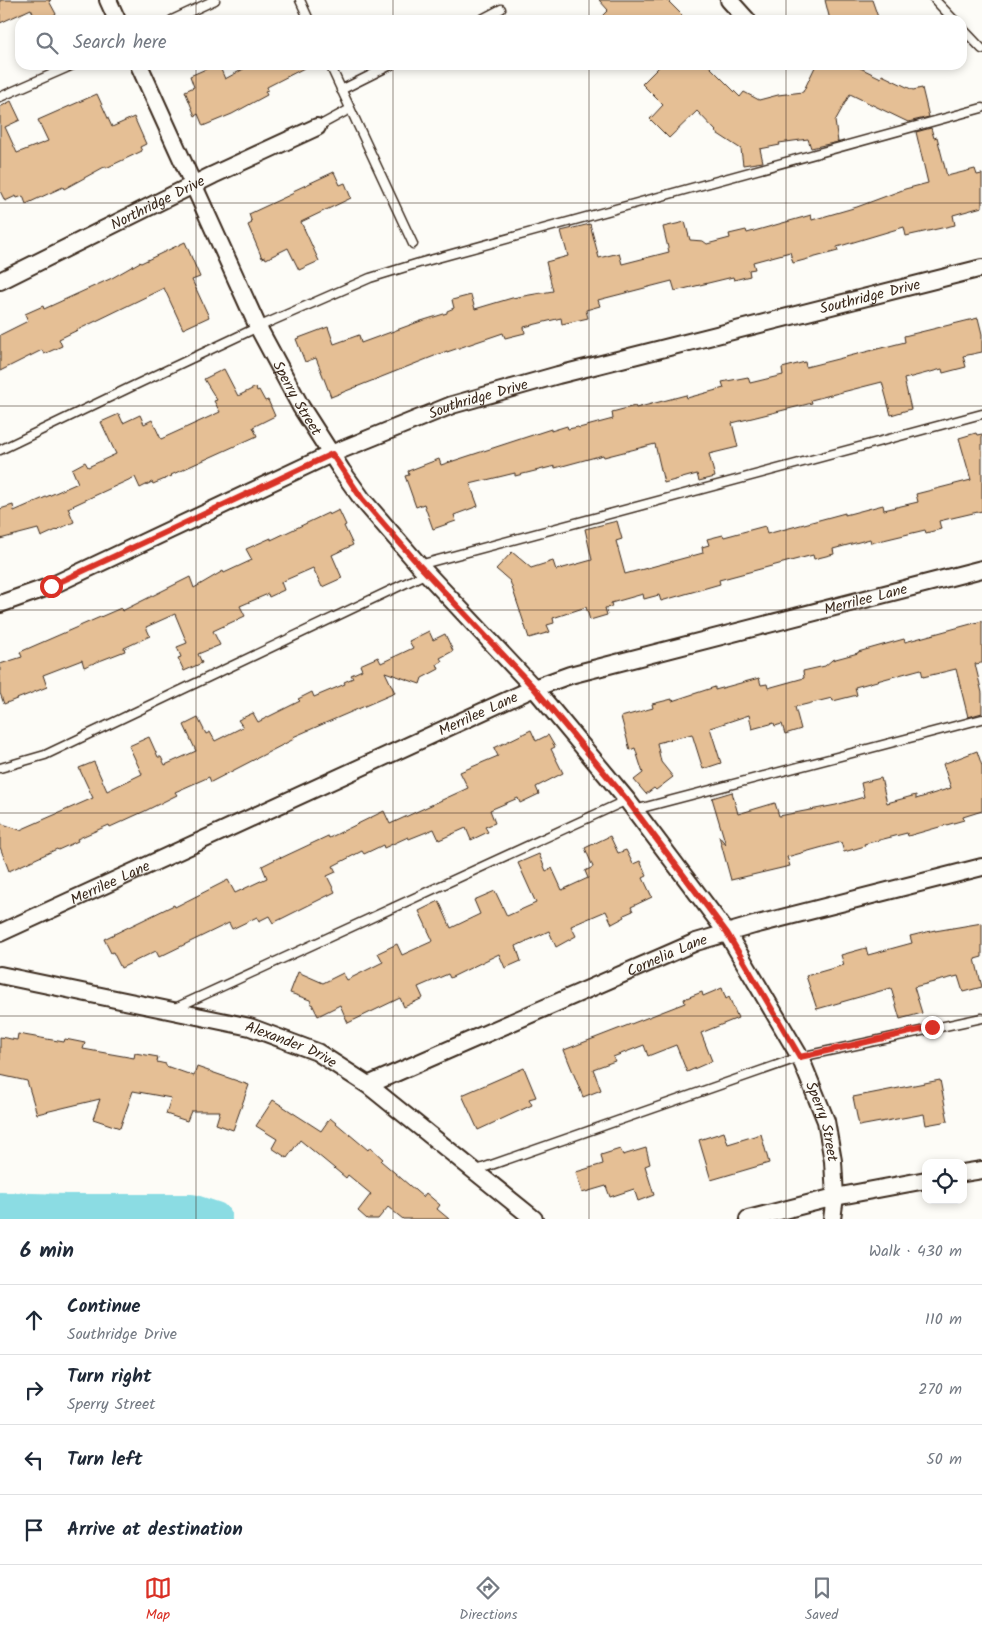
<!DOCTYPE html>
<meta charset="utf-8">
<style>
body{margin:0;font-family:Kalam,sans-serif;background:#f2f2f3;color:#1f2937}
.controls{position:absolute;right:15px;bottom:15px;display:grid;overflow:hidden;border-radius:10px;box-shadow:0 2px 8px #0003}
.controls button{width:45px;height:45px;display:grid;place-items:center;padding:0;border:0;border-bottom:1px solid #e0e1e3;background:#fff;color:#1f2937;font:25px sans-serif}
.stop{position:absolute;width:15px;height:15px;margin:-11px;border:4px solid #d93025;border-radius:50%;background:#fff}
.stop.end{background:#d93025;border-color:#fff;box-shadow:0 1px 5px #0008}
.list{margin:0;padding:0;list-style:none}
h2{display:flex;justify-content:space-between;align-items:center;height:65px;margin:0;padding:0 20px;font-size:21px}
h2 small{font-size:16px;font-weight:400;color:#747a83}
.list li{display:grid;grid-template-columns:32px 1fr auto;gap:15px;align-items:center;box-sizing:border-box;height:70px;padding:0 20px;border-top:1px solid #e0e1e3}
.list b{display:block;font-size:19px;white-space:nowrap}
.list p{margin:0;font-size:16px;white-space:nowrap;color:#747a83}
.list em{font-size:16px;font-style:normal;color:#747a83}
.icon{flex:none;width:28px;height:28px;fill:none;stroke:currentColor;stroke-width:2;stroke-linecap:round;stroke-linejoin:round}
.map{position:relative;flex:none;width:982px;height:1219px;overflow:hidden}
.search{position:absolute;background:#fff;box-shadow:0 2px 8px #0003;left:15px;right:15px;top:15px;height:55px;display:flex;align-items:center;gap:12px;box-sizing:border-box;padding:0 18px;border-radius:15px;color:#747a83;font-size:19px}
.sheet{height:345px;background:#fff}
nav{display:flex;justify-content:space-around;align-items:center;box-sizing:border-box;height:70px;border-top:1px solid #e0e1e3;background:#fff;font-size:14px;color:#747a83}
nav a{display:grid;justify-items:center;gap:2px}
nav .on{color:#d93025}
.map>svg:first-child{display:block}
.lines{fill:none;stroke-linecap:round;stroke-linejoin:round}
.river{stroke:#8bdce3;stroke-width:34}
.building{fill:#e5bf95;stroke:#3b2a1e}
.lane-casing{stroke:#3b2a1e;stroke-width:11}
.street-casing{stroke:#3b2a1e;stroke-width:20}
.lane{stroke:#fdfcf7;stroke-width:8}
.street{stroke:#fdfcf7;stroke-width:16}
.route{stroke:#d93025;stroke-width:6}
.grid{fill:none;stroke:#3b2a1e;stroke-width:1;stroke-opacity:0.55}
.labels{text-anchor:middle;stroke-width:4.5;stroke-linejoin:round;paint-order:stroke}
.street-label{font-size:15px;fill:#3b2a1e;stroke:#fdfcf7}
</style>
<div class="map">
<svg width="982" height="1219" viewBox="0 0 982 1219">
<rect width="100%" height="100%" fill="#fdfcf7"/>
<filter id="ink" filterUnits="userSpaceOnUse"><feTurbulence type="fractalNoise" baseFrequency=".02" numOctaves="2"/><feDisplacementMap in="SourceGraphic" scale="10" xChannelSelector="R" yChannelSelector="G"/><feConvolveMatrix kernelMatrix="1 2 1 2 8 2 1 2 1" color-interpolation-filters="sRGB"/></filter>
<g filter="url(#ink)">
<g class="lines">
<polyline class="river" points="0,1209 65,1211 191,1211 215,1219"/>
</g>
<g class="building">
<polygon points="0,0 51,0 49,1 56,14 43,20 36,20 31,9 0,23"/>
<polygon points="599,0 667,0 687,20 598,20 608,10"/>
<polygon points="825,0 872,0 879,20 830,20"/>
<polygon points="215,65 219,65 225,79 251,65 310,65 267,87 268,90 265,91 267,95 232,114 203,126 198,114 195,116 185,91 194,87 190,76"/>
<polygon points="661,65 708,65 740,97 744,92 759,100 778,95 803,92 816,65 854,65 881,78 882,75 913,90 922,88 929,117 908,122 850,94 835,121 838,142 811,148 808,139 779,143 780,145 760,149 763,162 743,165 741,149 715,132 716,131 697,111 669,138 650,119 663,105 642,84"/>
<polygon points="97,94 112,127 134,117 146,144 140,147 142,151 106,168 106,166 64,189 63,187 26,204 23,196 17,198 16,196 5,201 0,191 0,107 11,101 20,120 5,127 17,153 48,141 38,120"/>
<polygon points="931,128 934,138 937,137 947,176 975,169 977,175 982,174 982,207 953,215 955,225 906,236 904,227 837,247 838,251 793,263 790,252 753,262 755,269 749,270 750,276 734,280 733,277 675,291 672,281 598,300 600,306 586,310 588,318 562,324 561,318 524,327 525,333 505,338 503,333 447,352 447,351 331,397 316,358 305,362 296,339 328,327 334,344 359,335 361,343 421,321 447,313 447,311 454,308 452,300 471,295 475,309 512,298 553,291 546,262 568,256 561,231 590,224 599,258 619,253 622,264 669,252 663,227 685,222 690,240 703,241 707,244 730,238 729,234 746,230 747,233 811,215 812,220 857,207 905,189 928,183 916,132"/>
<polygon points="334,172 340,185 345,183 351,198 301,222 319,261 299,270 288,248 266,259 265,257 262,258 248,225 252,223 249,214 294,193 293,191"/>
<polygon points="185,242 200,277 192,280 209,317 183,329 164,288 59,339 62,346 44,354 42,350 0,371 0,335 28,321 25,314 43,306 44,309 112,278 140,262 141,263"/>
<polygon points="978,318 982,334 982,352 963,356 966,367 943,373 942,369 904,379 911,409 891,415 882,382 811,400 812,403 732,423 738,447 709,454 715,477 699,481 697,474 664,483 655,444 604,457 603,455 555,468 555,466 515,476 515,473 470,484 478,506 454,515 456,521 433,529 424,504 416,507 405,476 409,475 408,471 439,459 441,465 551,429 551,431 567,426 568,429 578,427 579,428 613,419 612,412 635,406 636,408 686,395 687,398 724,388 722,382 748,377 750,383 783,375 782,368 805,362 806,367 905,342 904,336"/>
<polygon points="224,369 238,396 256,387 257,391 259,390 265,401 268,400 275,416 253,427 257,436 171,475 172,476 153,484 152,482 140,488 135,477 68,508 74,522 41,537 38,529 0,539 0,509 13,505 14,511 78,483 72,469 85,462 88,467 116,454 101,422 119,414 123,423 140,415 144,424 152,420 161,439 220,412 214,401 217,400 204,379"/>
<polygon points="976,433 977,435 982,434 982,511 939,521 941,529 926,533 925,530 871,543 870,539 833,549 834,554 814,559 813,555 719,580 720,584 661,601 659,595 644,599 643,594 611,603 612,607 605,608 607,615 590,620 586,607 553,618 554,623 547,625 550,632 529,638 510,581 496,569 512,552 531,568 553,561 556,570 592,560 585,529 617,521 622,539 616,541 625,574 703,553 702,547 709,545 707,539 723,535 724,537 765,526 767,534 845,513 845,515 883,505 884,510 918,502 916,494 971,480 959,438"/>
<polygon points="339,510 346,525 344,526 353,545 332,555 342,578 322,587 313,568 281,582 284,590 269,597 268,594 240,606 245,616 213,631 220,645 198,654 202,663 184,671 178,658 181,657 177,647 187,643 175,614 146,627 150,636 124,648 125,651 84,667 82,660 43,675 47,687 4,704 0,693 0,664 22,657 20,652 121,608 122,611 190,577 194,588 223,571 224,573 252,560 246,549 271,538 271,540 328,513 329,515"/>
<polygon points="982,621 982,663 975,664 982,693 982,713 968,717 956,669 923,677 921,669 855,687 857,695 833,701 832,698 795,707 801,729 785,734 782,724 775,726 774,723 752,729 749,715 710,728 721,763 703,769 692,734 657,743 661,762 673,777 656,790 654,788 646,794 634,780 643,773 635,748 630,750 621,717 653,708 652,704 672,699 672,701 715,687 715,690 759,678 761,685 767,684 768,688 804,678 803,671 825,666 832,660 858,653 858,652 904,639 905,642"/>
<polygon points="429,631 433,640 445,634 453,651 440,658 442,661 437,664 439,669 422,678 420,684 385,672 395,693 293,737 294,739 211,782 209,777 175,792 177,795 145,811 110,827 109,825 77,839 78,841 58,850 57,849 9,871 0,847 0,823 20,830 93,798 79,768 94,762 107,791 142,774 129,746 149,737 158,757 161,757 165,765 196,751 184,725 198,718 206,734 210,732 215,741 243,727 238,720 253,713 258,722 300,701 298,699 312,692 314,697 345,684 344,682 353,678 351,675 362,670 360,665 378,657 381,663 413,648 409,641"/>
<polygon points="531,730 536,741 548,735 555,747 551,749 563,773 536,787 539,794 520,803 518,798 490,810 495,823 485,827 488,832 471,840 466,828 439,840 434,829 409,839 408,837 384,848 383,845 364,854 362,851 333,866 336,872 327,876 335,892 273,923 269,916 259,921 257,917 232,929 229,923 159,957 156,951 121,968 113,952 111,953 104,939 174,905 175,907 228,880 235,893 267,878 262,866 280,857 281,858 328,836 329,838 384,811 390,824 468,788 460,772 498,756 494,748"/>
<polygon points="977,751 982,766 982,811 963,817 964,820 908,836 907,833 864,844 865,846 844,852 841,842 787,857 790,866 731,880 719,836 726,845 712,798 732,792 738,814 775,803 779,816 836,805 864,797 861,783 881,778 887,803 916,795 916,799 951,788 943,764"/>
<polygon points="610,836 618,853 626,850 633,864 640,861 647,876 643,878 652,897 631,907 633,911 624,915 625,917 612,924 606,911 571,926 576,936 556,947 549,931 516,946 521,961 505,968 499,954 450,978 448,974 418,987 423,998 404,1007 400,998 348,1023 340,1005 318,1016 310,1000 290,993 298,972 323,983 343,973 347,980 383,962 378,953 397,944 402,955 433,941 419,911 439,901 451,928 480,914 474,900 495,891 507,916 536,903 518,863 539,854 546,871 552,868 562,890 588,878 585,871 593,867 585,848"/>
<polygon points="982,923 982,957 975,959 982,987 963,992 958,976 914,987 922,1013 900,1019 891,988 817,1009 806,976 844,965 841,955 866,948 868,955 912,943 910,936 935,930 935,931"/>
<polygon points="722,988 726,999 729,997 738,1018 701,1033 712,1061 687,1072 676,1045 648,1056 644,1045 613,1057 615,1061 593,1069 601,1090 583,1097 564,1050 685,1003 684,999 702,992 703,996"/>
<polygon points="18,1034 64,1042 65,1039 85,1043 83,1049 134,1058 135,1053 158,1057 157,1062 166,1064 166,1066 194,1076 197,1067 249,1085 233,1130 216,1124 220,1111 191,1111 187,1121 166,1114 171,1098 133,1091 120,1128 93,1119 100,1099 37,1114 27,1081 0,1075 0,1037 17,1040"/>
<polygon points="524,1068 536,1097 529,1099 532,1105 478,1130 462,1095"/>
<polygon points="940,1080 948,1121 926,1125 924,1114 859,1126 853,1097"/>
<polygon points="273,1100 321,1131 330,1118 368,1150 370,1147 383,1159 381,1161 423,1197 426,1193 440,1205 437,1209 449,1219 403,1219 388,1207 378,1219 367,1219 358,1211 371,1194 348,1175 346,1178 300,1140 287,1158 272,1148 277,1139 256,1126"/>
<polygon points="724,1132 728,1144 761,1134 769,1163 711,1180 699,1140"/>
<polygon points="646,1148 650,1164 645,1166 654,1195 638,1201 634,1189 610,1197 606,1186 582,1193 576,1172 603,1164 601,1155 620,1149 623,1155"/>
</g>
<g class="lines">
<defs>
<g id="lane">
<polyline points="300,0 309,20"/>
<polyline points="935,0 954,20"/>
<polyline points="172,20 215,0"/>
<polyline points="480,20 501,9"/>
<polyline points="962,28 982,49"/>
<polyline points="330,65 413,244"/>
<polyline points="341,90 391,65"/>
<polyline points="0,97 73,65"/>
<polyline points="317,127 350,109"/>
<polyline points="0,450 133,386 258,327 370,278 419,263 982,108"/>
<polyline points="419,565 982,414"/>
<polyline points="0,768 45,755 427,573"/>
<polyline points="634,810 982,719"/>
<polyline points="173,1009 627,800"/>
<polyline points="474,1171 800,1057 982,1018"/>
</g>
<g id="street">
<polyline points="108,0 117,20"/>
<polyline points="729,0 747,20"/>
<path id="s1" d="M139 65 258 327 301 407 342 471 362 499 419 565 534 688 627 800 727 933 800 1057 826 1121 833 1161 835 1197 832 1219"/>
<path id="s2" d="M0 281 213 175 317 127"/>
<path id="s3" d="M0 604 51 586 331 454 452 405 558 375 982 268"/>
<path id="s4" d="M0 933 534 688 570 675 982 569"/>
<path id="s5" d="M0 975 250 1027 317 1052 368 1085 534 1219"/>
<path id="s6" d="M368 1085 696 942 754 925 982 867"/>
<polyline points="963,1173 982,1170"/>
<polyline points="748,1219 835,1197 926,1180"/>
</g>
</defs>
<use href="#lane" class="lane-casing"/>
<use href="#street" class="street-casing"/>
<use href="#lane" class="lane"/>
<use href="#street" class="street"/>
</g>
</g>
<g class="lines" filter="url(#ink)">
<polyline class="route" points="51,586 332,454 362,499 419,565 534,688 627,800 727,933 800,1057 932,1027"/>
</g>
<path class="grid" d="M196 0V20M393 0V20M589 0V20M786 0V20M196 65V1219M393 65V1219M589 65V1219M786 65V1219M0 203H982M0 406H982M0 610H982M0 813H982M0 1016H982"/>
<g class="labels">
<g class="street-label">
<text dy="5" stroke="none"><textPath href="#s2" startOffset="176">Northridge Drive</textPath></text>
<text dy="5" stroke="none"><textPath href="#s3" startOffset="926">Southridge Drive</textPath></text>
<text dy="5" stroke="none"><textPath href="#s1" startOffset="369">Sperry Street</textPath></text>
<text dy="5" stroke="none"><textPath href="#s3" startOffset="521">Southridge Drive</textPath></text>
<text dy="5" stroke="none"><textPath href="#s4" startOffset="931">Merrilee Lane</textPath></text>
<text dy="5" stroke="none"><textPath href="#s4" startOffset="526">Merrilee Lane</textPath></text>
<text dy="5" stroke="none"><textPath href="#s4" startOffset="121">Merrilee Lane</textPath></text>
<text dy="5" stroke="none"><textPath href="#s6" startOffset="326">Cornelia Lane</textPath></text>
<text dy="5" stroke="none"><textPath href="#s5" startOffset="300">Alexander Drive</textPath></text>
<text dy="5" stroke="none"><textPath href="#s1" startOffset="1269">Sperry Street</textPath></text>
</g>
</g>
</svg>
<div class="controls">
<button><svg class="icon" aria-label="locate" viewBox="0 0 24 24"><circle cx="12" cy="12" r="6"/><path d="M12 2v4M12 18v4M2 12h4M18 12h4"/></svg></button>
</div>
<div class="stop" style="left:51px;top:586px"></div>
<div class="stop end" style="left:932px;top:1027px"></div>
<div class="search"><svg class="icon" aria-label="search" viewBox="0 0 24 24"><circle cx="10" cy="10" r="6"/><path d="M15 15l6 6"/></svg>Search here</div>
</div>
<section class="sheet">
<h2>6 min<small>Walk · 430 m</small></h2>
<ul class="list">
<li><svg class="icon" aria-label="ahead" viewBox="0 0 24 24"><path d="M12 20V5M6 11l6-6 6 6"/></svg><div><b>Continue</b><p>Southridge Drive</p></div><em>110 m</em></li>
<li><svg class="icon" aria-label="right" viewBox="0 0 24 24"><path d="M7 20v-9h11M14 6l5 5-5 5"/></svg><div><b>Turn right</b><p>Sperry Street</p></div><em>270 m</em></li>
<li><svg class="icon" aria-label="left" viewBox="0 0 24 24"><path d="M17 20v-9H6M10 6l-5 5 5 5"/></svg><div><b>Turn left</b></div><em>50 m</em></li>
<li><svg class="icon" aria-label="arrive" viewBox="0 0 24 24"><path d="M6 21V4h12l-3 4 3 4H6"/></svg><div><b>Arrive at destination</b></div></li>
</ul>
</section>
<nav>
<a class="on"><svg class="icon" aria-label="map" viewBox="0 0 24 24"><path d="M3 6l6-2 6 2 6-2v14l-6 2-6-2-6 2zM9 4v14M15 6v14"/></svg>Map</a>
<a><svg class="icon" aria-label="directions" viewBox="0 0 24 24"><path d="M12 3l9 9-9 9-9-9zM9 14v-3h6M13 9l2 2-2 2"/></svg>Directions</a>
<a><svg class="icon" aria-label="saved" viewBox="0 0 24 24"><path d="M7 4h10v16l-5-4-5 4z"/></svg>Saved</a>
</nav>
